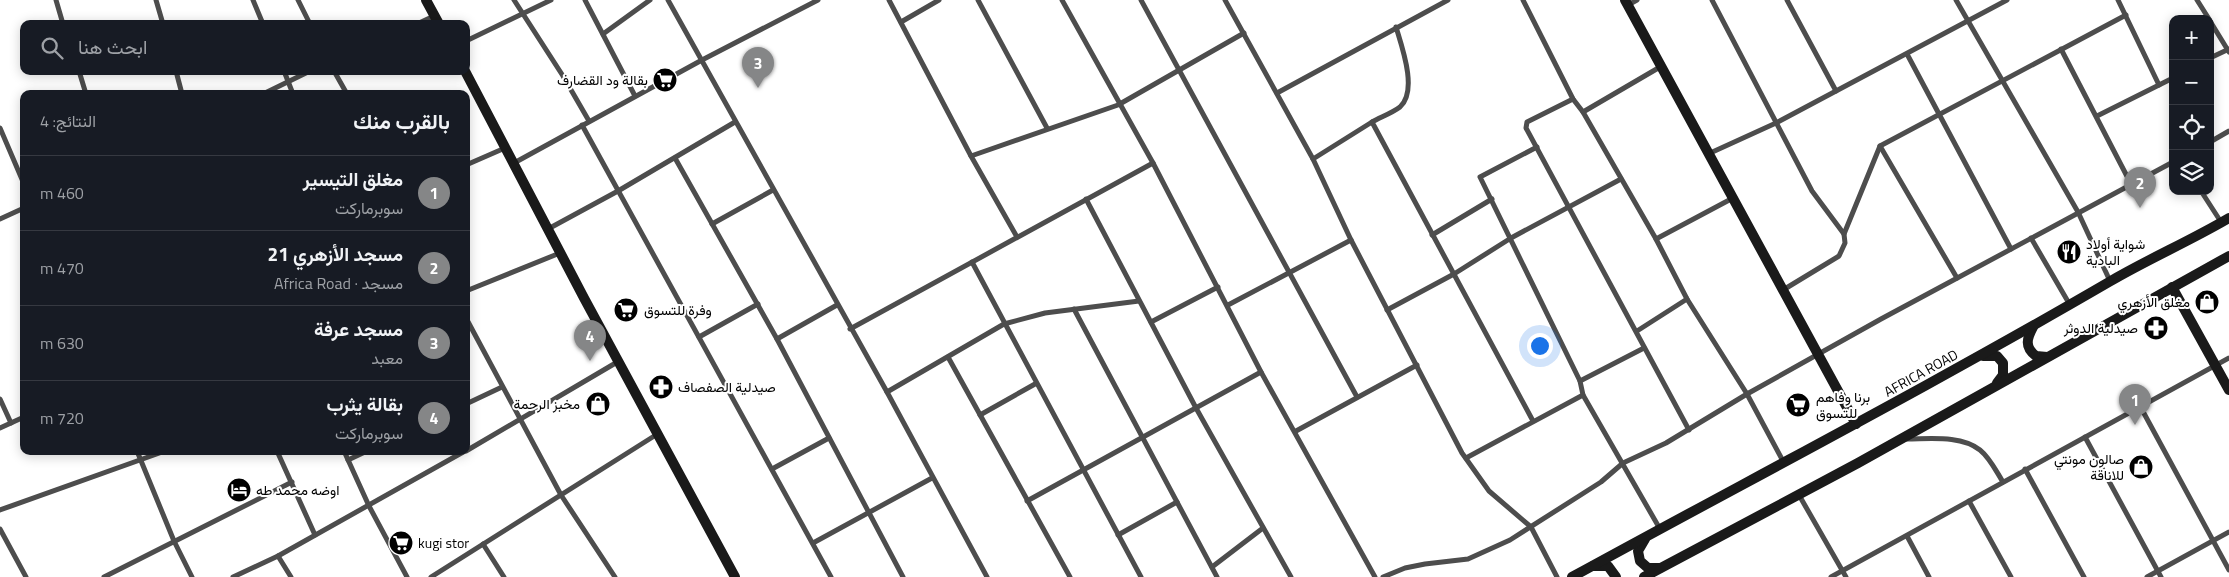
<!DOCTYPE html>
<html lang="ar">
<meta charset="utf-8">
<style>
body{margin:0;font-family:"Titillium Web",Vazirmatn,sans-serif;background:#20242c;color:#f1f3f6;direction:rtl}
.controls{position:absolute;right:15px;top:15px;display:grid;overflow:hidden;border-radius:10px;box-shadow:0 2px 12px #0003}
.controls button{width:45px;height:45px;display:grid;place-items:center;padding:0;border:0;border-bottom:1px solid #363941;background:#171b24;color:#f1f3f6;font:25px sans-serif}
.you{position:absolute;left:1539px;top:345px;width:18px;height:18px;margin:-12px;border:4px solid #fff;border-radius:50%;background:#1a73e8;box-shadow:0 0 0 8px #1a73e833}
.badge{display:grid;place-items:center;width:32px;height:32px;border-radius:50%;background:#858687;color:#fff;font-size:16px;font-weight:700}
.pin{position:absolute;translate:-50% -41px;filter:drop-shadow(0 1px 2px #0008)}
.pin::after{content:'';position:absolute;top:26px;width:18px;height:15px;background:inherit;clip-path:polygon(0 0,100% 0,50% 100%)}
.list{margin:0;padding:0;list-style:none}
h2{display:flex;justify-content:space-between;align-items:center;height:65px;margin:0;padding:0 20px;font-size:21px}
h2 small{font-size:16px;font-weight:400;color:#9ea1a6}
.list li{display:grid;grid-template-columns:32px 1fr auto;gap:15px;align-items:center;box-sizing:border-box;height:75px;padding:0 20px;border-top:1px solid #363941}
.list b{display:block;font-size:19px;white-space:nowrap}
.list p{margin:0;font-size:16px;white-space:nowrap;color:#9ea1a6}
.list em{font-size:16px;font-style:normal;color:#9ea1a6}
.icon{flex:none;width:28px;height:28px;fill:none;stroke:currentColor;stroke-width:2;stroke-linecap:round;stroke-linejoin:round}
.map{position:relative;flex:none;width:2229px;height:577px;overflow:hidden;direction:ltr}
.search{position:absolute;background:#171b24;box-shadow:0 2px 12px #0003;left:20px;top:20px;width:450px;height:55px;display:flex;align-items:center;gap:12px;box-sizing:border-box;padding:0 18px;border-radius:10px;color:#9ea1a6;font-size:19px}
.panel{position:absolute;background:#171b24;box-shadow:0 2px 12px #0003;left:20px;top:90px;width:450px;height:365px;border-radius:10px;direction:rtl}
.map>svg:first-child{display:block}
.lines{fill:none;stroke-linecap:round;stroke-linejoin:round}
.street{stroke:#4d4d4d;stroke-width:5}
.secondary{stroke:#1a1a1a;stroke-width:10}
.labels{text-anchor:middle;stroke-width:4;stroke-linejoin:round;paint-order:stroke}
.poi-label{font-size:14px;fill:#000;stroke:#fff;text-anchor:start}
.street-label{font-size:14px;fill:#000;stroke:#fff}
</style>
<div class="map">
<svg width="2229" height="577" viewBox="0 0 2229 577">
<rect width="100%" height="100%" fill="#fff"/>
<g class="lines">
<g class="street">
<polyline points="56,0 63,24"/>
<polyline points="156,0 163,24"/>
<polyline points="253,0 263,24"/>
<polyline points="298,0 310,24"/>
<polyline points="514,0 563,76 589,121"/>
<polyline points="585,0 635,96"/>
<polyline points="668,0 887,392 987,577"/>
<polyline points="889,0 971,156 1017,237"/>
<polyline points="978,0 1047,128"/>
<polyline points="1062,0 1153,163 1261,372 1375,577"/>
<polyline points="1141,0 1357,397"/>
<polyline points="1225,0 1313,159 1351,240 1462,453 1489,491 1531,527 1557,577"/>
<polyline points="1523,0 1573,99 1583,112 1656,239 1687,299 1747,394 1784,463"/>
<polyline points="1712,0 1812,191 1844,234 1845,243 1839,256 1783,290"/>
<polyline points="1787,0 1836,91"/>
<polyline points="1956,0 2078,212 2110,281"/>
<polyline points="2118,0 2159,85"/>
<polyline points="2197,0 2209,19"/>
<polyline points="1628,5 1637,0"/>
<polyline points="2210,21 2229,52"/>
<polyline points="901,22 939,0"/>
<polyline points="417,24 434,16"/>
<path d="M1396 27C1402 47 1418 91 1400 107 1392 113 1381 117 1372 122L1533 421"/>
<polyline points="603,34 650,0"/>
<polyline points="466,41 551,0"/>
<polyline points="2061,49 2131,184"/>
<polyline points="1907,54 2011,249"/>
<polyline points="2210,58 2229,49"/>
<polyline points="79,71 86,94"/>
<polyline points="176,71 182,94"/>
<polyline points="284,71 293,94"/>
<polyline points="334,71 347,94"/>
<polyline points="1277,93 1448,0"/>
<polyline points="263,94 310,71"/>
<polyline points="1573,99 1527,122 1526,128 1689,430"/>
<polyline points="1583,112 1660,67"/>
<polyline points="2097,116 2173,78"/>
<polyline points="582,125 831,577"/>
<polyline points="0,128 24,184"/>
<polyline points="2210,142 2229,131"/>
<polyline points="1880,146 1957,278"/>
<polyline points="1537,147 1480,177 1580,381"/>
<polyline points="1708,154 1776,123 2007,0"/>
<polyline points="971,156 1118,105 1244,33"/>
<polyline points="675,158 777,339 903,577"/>
<polyline points="1313,159 1372,122"/>
<polyline points="514,163 702,60 818,0"/>
<polyline points="466,165 505,148"/>
<polyline points="2201,191 2221,222"/>
<polyline points="1086,199 1196,408 1291,577"/>
<polyline points="0,219 24,208"/>
<polyline points="712,224 773,190"/>
<polyline points="548,229 618,191 735,122"/>
<polyline points="1844,234 1880,146 2126,15"/>
<polyline points="1432,235 1492,199"/>
<polyline points="2031,238 2070,305"/>
<polyline points="1656,239 1733,198"/>
<polyline points="972,262 1141,577"/>
<polyline points="466,291 560,253"/>
<polyline points="1228,305 1351,240"/>
<polyline points="1074,309 1217,577"/>
<polyline points="1387,310 1454,274 1511,238 1621,179"/>
<polyline points="466,318 561,495 615,577"/>
<polyline points="1151,322 1218,287"/>
<polyline points="850,329 1153,163"/>
<polyline points="1637,331 1687,299"/>
<polyline points="699,337 758,304"/>
<polyline points="777,339 837,305"/>
<polyline points="948,357 1070,577"/>
<polyline points="887,392 1004,324 1045,313 1139,301"/>
<polyline points="1583,395 1660,529"/>
<polyline points="0,399 11,423"/>
<polyline points="466,404 502,387"/>
<polyline points="2140,406 2229,570"/>
<polyline points="980,415 1035,384"/>
<polyline points="0,428 24,417"/>
<polyline points="1296,431 1417,365"/>
<polyline points="2085,437 2161,577"/>
<path d="M1907 439C1930 439 1961 435 1980 450 1990 458 1996 471 2003 482"/>
<polyline points="137,451 174,541 192,577"/>
<polyline points="277,451 315,535"/>
<polyline points="344,451 369,506 407,577"/>
<polyline points="466,451 619,361"/>
<polyline points="1466,458 1583,395 1580,381 1644,348"/>
<polyline points="348,460 367,451"/>
<polyline points="772,469 829,438"/>
<polyline points="2025,469 2084,577"/>
<polyline points="1799,495 1846,577"/>
<polyline points="1027,501 1261,372"/>
<polyline points="1969,501 2011,577"/>
<polyline points="0,510 165,451"/>
<polyline points="0,529 26,577"/>
<polyline points="1118,535 1177,502"/>
<polyline points="1907,536 1929,577"/>
<polyline points="813,543 932,478"/>
<polyline points="483,544 504,577"/>
<polyline points="278,556 291,577"/>
<polyline points="1212,567 1263,528"/>
<polyline points="104,577 292,482"/>
<polyline points="233,577 278,556 465,451"/>
<polyline points="431,577 659,433"/>
<polyline points="1383,577 1405,568 1425,564 1468,559 1510,540 1601,482 1623,463 1666,443 1747,394 1881,319 2173,162"/>
<polyline points="1831,577 2229,358"/>
<polyline points="2147,577 2229,532"/>
</g>
<g class="secondary">
<polyline points="426,0 439,24"/>
<polyline points="1625,0 1856,424"/>
<polyline points="465,71 584,298 735,577"/>
<polyline points="2172,287 2229,390"/>
<path d="M2033 327C2027 338 2024 347 2036 356L2047 357"/>
<polyline points="1983,356 1997,356 2003,363 2003,375 1997,383"/>
<polyline points="1645,539 1638,551 1640,561 1648,568 1660,568"/>
<polyline points="1593,566 1608,566 1616,577"/>
<path d="M1572 577C1751 479 1932 385 2109 282 2148 259 2190 241 2229 218"/>
<polyline points="1644,577 1858,463 2229,256"/>
</g>
</g>
<defs>
<symbol id="supermarket-disc" viewBox="-11 -11 22 22"><circle r="9.5" fill="#000" stroke="#fff"/><path d="M-6-5.5h2.5l.6 2H6L4.5 2H-2.5L-4.4-4H-6ZM-1.5 3.2a1.3 1.3 0 1 0 .1 0ZM3 3.2a1.3 1.3 0 1 0 .1 0Z" fill="#fff"/></symbol>
<symbol id="restaurant-disc" viewBox="-11 -11 22 22"><circle r="9.5" fill="#000" stroke="#fff"/><path d="M-5-6h1v4h1v-4h1v4h1v-4h1v5L-1.5 .5V6h-2V.5L-5-1ZM5-6V6H3V1.5H1.5Q1.5-4 5-6Z" fill="#fff"/></symbol>
<symbol id="shop-disc" viewBox="-11 -11 22 22"><circle r="9.5" fill="#000" stroke="#fff"/><path d="M-5-2.5h2.3a2.7 3.5 0 0 1 5.4 0H5L5.5 6h-11ZM-1.5-2.5h3a1.5 2.3 0 0 0-3 0Z" fill="#fff"/></symbol>
<symbol id="pharmacy-disc" viewBox="-11 -11 22 22"><circle r="9.5" fill="#000" stroke="#fff"/><path d="M-2-6h4v4h4v4h-4v4h-4v-4h-4v-4h4Z" fill="#fff"/></symbol>
<symbol id="hotel-disc" viewBox="-11 -11 22 22"><circle r="9.5" fill="#000" stroke="#fff"/><path d="M-6-4.5h1.5V1H6V5H4.5V3h-9V5H-6ZM-4 0a1.8 1.8 0 1 1 3.6 0ZM.5 0V-2.5h3Q6-2.5 6 0Z" fill="#fff"/></symbol>
</defs>
<g fill-rule="evenodd">
<use href="#supermarket-disc" x="651" y="66" width="28" height="28"/>
<use href="#restaurant-disc" x="2055" y="238" width="28" height="28"/>
<use href="#shop-disc" x="2193" y="288" width="28" height="28"/>
<use href="#supermarket-disc" x="612" y="296" width="28" height="28"/>
<use href="#pharmacy-disc" x="2142" y="314" width="28" height="28"/>
<use href="#pharmacy-disc" x="647" y="373" width="28" height="28"/>
<use href="#shop-disc" x="584" y="390" width="28" height="28"/>
<use href="#supermarket-disc" x="1784" y="391" width="28" height="28"/>
<use href="#shop-disc" x="2127" y="453" width="28" height="28"/>
<use href="#hotel-disc" x="225" y="476" width="28" height="28"/>
<use href="#supermarket-disc" x="387" y="529" width="28" height="28"/>
</g>
<g class="labels">
<g class="poi-label">
<text x="648" y="85" text-anchor="end">بقالة ود القضارف</text>
<text x="2086" y="249">شواية أولاد<tspan x="2086" dy="16">البادية</tspan></text>
<text x="2190" y="307" text-anchor="end">مغلق الأزهري</text>
<text x="644" y="315">وفرة للتسوق</text>
<text x="2138" y="333" text-anchor="end">صيدلية الدوثر</text>
<text x="678" y="392">صيدلية الصفصاف</text>
<text x="1816" y="402">برنا وفاهم<tspan x="1816" dy="16">للتسوق</tspan></text>
<text x="580" y="409" text-anchor="end">مخبز الرحمة</text>
<text x="2124" y="464" text-anchor="end">صالون مونتي<tspan x="2124" dy="16">للاناقة</tspan></text>
<text x="256" y="495">اوضه محمد طه</text>
<text x="418" y="548">kugi stor</text>
</g>
<g class="street-label">
<text transform="translate(1921 373) rotate(-29)" y="5">AFRICA ROAD</text>
</g>
</g>
</svg>
<div class="controls">
<button>+</button>
<button>−</button>
<button><svg class="icon" aria-label="locate" viewBox="0 0 24 24"><circle cx="12" cy="12" r="6"/><path d="M12 2v4M12 18v4M2 12h4M18 12h4"/></svg></button>
<button><svg class="icon" aria-label="layers" viewBox="0 0 24 24"><path d="M12 4l9 5-9 5-9-5zM3 14l9 5 9-5"/></svg></button>
</div>
<div class="you"></div>
<div class="pin badge" style="left:2135px;top:425px">1</div>
<div class="pin badge" style="left:2140px;top:208px">2</div>
<div class="pin badge" style="left:758px;top:88px">3</div>
<div class="pin badge" style="left:590px;top:361px">4</div>
<div class="search"><svg class="icon" aria-label="search" viewBox="0 0 24 24"><circle cx="10" cy="10" r="6"/><path d="M15 15l6 6"/></svg>ابحث هنا</div>
<section class="panel">
<h2>بالقرب منك<small>النتائج: 4</small></h2>
<ul class="list">
<li><span class="badge">1</span><div><b>مغلق التيسير</b><p>سوبرماركت</p></div><em>460 m</em></li>
<li><span class="badge">2</span><div><b>مسجد الأزهري 21</b><p>مسجد · Africa Road</p></div><em>470 m</em></li>
<li><span class="badge">3</span><div><b>مسجد عرفة</b><p>معبد</p></div><em>630 m</em></li>
<li><span class="badge">4</span><div><b>بقالة يثرب</b><p>سوبرماركت</p></div><em>720 m</em></li>
</ul>
</section>
</div>
